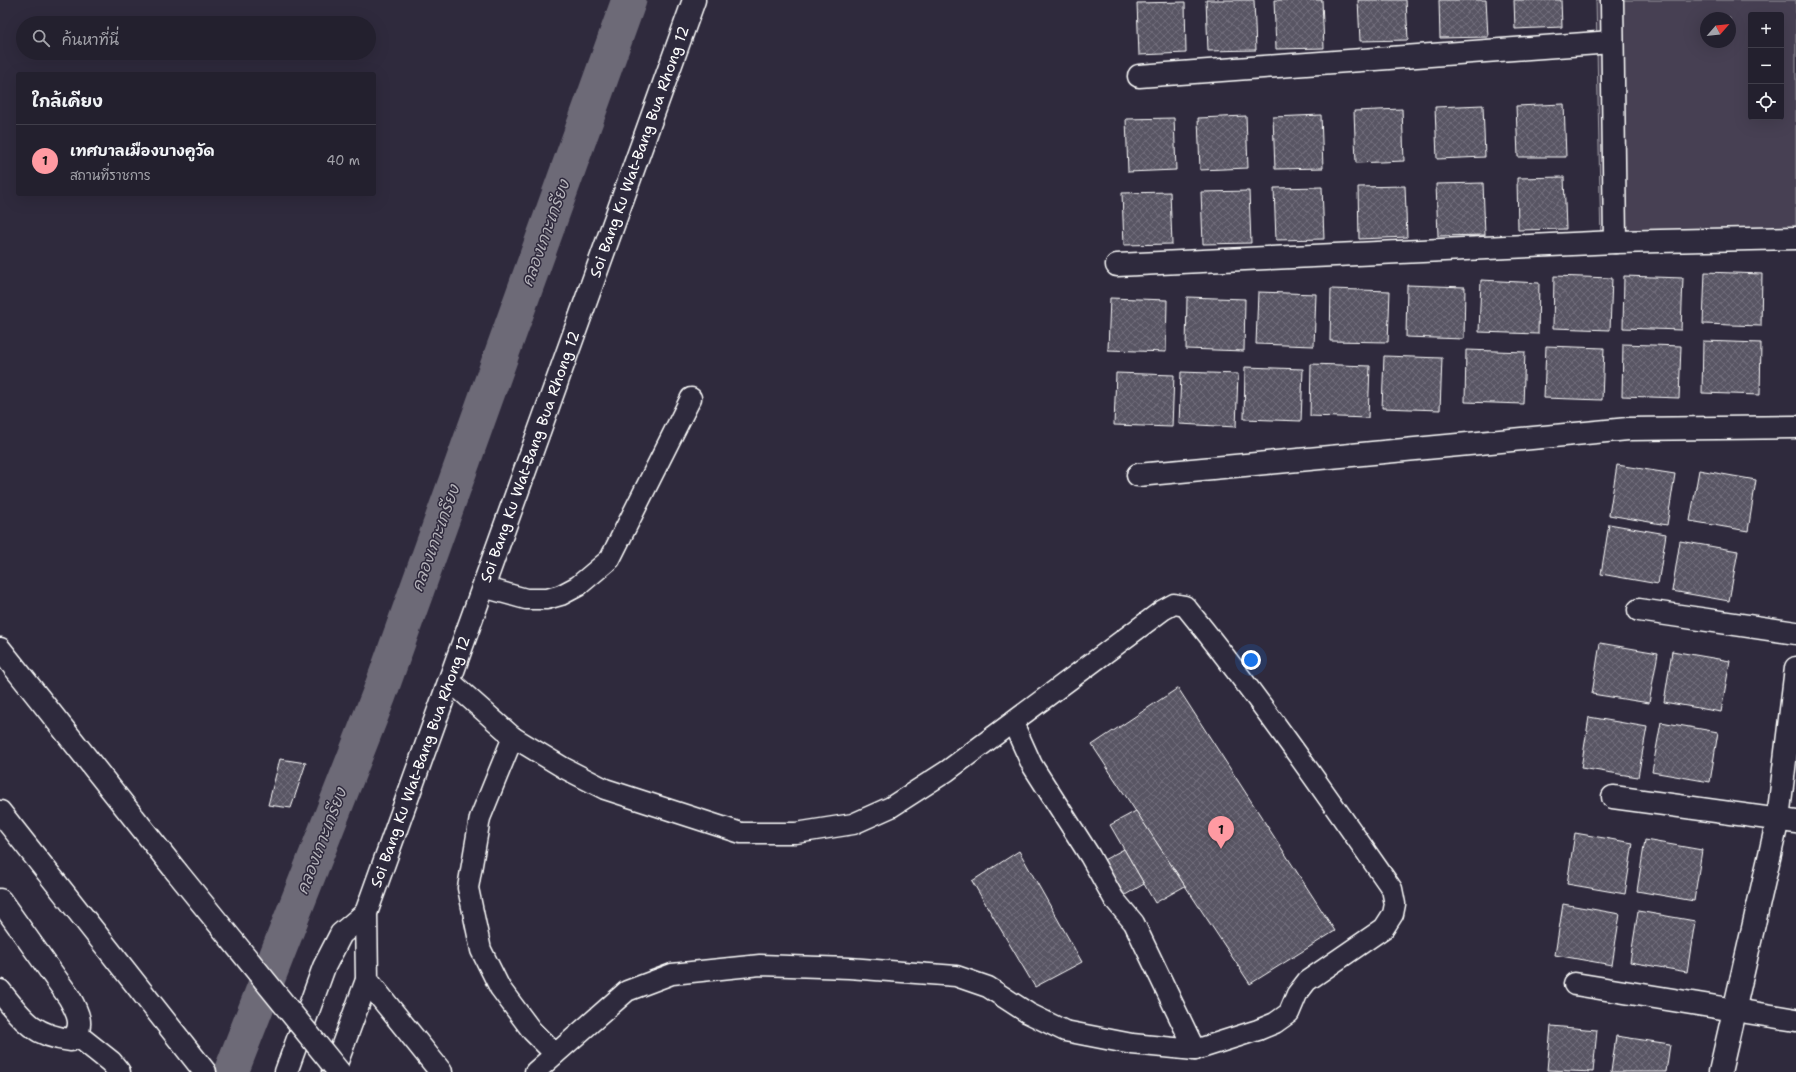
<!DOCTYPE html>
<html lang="th">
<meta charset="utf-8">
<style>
body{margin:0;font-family:"Shantell Sans","Playpen Sans Thai",sans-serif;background:#2b2836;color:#f1f3f6}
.controls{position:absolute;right:12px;top:12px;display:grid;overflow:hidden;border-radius:4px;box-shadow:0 4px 16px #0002}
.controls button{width:36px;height:36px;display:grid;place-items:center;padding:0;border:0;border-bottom:1px solid #403e4a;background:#23202e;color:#f1f3f6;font:20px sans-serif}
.compass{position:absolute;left:1700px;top:12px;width:36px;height:36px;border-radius:50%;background:#23202e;box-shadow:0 4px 16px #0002;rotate:62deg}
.you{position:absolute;left:1251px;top:660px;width:14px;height:14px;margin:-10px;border:3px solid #fff;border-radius:50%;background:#1a73e8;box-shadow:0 0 0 6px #1a73e833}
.badge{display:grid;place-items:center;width:26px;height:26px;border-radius:50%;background:#ff9aa2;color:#111;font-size:13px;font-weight:700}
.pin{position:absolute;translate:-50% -33px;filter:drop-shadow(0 1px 2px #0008)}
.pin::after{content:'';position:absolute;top:21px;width:14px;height:12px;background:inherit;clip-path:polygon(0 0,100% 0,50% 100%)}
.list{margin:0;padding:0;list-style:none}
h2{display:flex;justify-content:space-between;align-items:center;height:52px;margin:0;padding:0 16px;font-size:17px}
h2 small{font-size:13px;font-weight:400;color:#a3a3aa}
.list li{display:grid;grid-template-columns:26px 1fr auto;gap:12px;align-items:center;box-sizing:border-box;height:72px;padding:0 16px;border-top:1px solid #403e4a}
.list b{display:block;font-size:15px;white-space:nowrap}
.list p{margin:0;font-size:13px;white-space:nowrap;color:#a3a3aa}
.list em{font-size:13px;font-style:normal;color:#a3a3aa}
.icon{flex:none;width:22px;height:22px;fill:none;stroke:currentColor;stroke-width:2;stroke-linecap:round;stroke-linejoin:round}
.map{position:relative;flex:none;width:1796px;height:1072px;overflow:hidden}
.search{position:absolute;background:#23202e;box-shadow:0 4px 16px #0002;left:16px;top:16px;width:360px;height:44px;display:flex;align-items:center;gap:10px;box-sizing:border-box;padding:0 14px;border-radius:22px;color:#a3a3aa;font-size:15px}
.panel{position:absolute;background:#23202e;box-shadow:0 4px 16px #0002;left:16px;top:72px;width:360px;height:124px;border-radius:4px}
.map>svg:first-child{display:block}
.park{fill:#464152;stroke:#a2a0a8;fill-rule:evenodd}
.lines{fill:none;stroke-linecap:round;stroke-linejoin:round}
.canal{stroke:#6d6a77;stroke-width:35}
.building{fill:url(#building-cross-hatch);stroke:#fff}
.lane-casing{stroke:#fff;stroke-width:23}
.street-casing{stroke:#fff;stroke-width:25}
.primary-casing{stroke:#fff;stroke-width:25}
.lane{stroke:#2f2a3d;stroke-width:20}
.street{stroke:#2f2a3d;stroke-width:22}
.primary{stroke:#2f2a3d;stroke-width:22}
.primary-bridge-casing{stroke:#fff;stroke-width:25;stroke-linecap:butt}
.primary-bridge{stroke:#2f2a3d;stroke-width:22}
.labels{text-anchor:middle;stroke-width:3;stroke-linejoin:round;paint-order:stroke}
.street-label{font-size:15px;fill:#fff;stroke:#2f2a3d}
.water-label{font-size:16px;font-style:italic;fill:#b6b4bb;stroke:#2f2a3d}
</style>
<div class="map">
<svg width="1796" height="1072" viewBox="0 0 1796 1072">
<defs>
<pattern id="building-cross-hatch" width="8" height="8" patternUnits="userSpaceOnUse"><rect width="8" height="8" fill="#595564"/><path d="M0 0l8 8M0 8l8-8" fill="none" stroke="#726e7b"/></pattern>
</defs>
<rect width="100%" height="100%" fill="#2f2a3d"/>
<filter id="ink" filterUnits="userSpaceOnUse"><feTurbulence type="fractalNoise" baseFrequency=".025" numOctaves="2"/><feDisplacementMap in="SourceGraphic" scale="8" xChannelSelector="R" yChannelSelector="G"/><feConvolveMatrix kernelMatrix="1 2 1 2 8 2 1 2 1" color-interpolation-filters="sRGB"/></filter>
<g filter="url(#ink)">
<path class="park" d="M1596 0H1796V239L1601 246ZM1751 15H1781V117H1751ZM1706 18H1730V42H1706Z"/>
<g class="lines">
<polyline class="canal" points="231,1072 379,695 629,0"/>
</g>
<g class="building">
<polygon points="1206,0 1254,0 1256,50 1208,51"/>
<polygon points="1274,0 1322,0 1324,48 1276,49"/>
<polygon points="1358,0 1406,0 1408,40 1360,41"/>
<polygon points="1439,0 1486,0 1488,37 1440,38"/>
<polygon points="1514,0 1561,0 1562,27 1515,29"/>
<polygon points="1185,2 1186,53 1139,55 1137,3"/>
<polygon points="1564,104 1566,157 1518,157 1516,106"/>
<polygon points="1483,105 1485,157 1437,159 1435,107"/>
<polygon points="1402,109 1404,161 1356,163 1354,111"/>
<polygon points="1321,115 1323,168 1275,169 1273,117"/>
<polygon points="1246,116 1248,168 1200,170 1198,118"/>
<polygon points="1174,118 1176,170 1128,172 1126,119"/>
<polygon points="1564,177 1566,229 1518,230 1517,178"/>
<polygon points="1483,183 1485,235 1438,236 1436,184"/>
<polygon points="1405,186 1407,237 1359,239 1358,187"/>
<polygon points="1322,187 1324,239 1276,240 1274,188"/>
<polygon points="1249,191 1251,243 1203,244 1201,192"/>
<polygon points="1170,192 1172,244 1124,245 1122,193"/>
<polygon points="1705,272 1762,274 1761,326 1703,324"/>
<polygon points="1554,276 1612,278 1610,330 1553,328"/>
<polygon points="1624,276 1683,278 1681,330 1623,328"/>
<polygon points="1481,280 1539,283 1538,334 1479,332"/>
<polygon points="1407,285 1465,287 1464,339 1406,337"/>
<polygon points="1331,289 1390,291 1388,342 1330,341"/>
<polygon points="1258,292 1316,294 1314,346 1256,344"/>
<polygon points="1187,297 1245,299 1244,351 1186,349"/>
<polygon points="1110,298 1167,300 1166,352 1108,350"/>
<polygon points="1703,341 1761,343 1760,395 1702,393"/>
<polygon points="1623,344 1681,346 1679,398 1622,396"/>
<polygon points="1546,346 1604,348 1602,400 1544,398"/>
<polygon points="1466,350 1525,352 1523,404 1465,402"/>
<polygon points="1384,356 1442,358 1440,410 1382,408"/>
<polygon points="1311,364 1370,366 1368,418 1310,416"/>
<polygon points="1245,367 1303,369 1301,421 1244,419"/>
<polygon points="1181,372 1238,374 1236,427 1179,424"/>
<polygon points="1116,373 1174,375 1172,427 1114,425"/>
<polygon points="1617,465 1675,474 1667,525 1609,515"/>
<polygon points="1699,470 1756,480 1748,531 1690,521"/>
<polygon points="1609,524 1666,534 1658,584 1601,574"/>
<polygon points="1680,541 1738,551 1729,601 1672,591"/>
<polygon points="1600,643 1658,653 1649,703 1592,694"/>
<polygon points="1672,651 1730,661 1721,712 1664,702"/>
<polygon points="1178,688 1335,931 1250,984 1092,745"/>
<polygon points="1589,717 1647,727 1638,777 1581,768"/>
<polygon points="1661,722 1718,732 1710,782 1652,772"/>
<polygon points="280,759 306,763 291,808 268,805"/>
<polygon points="1136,811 1185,886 1155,903 1110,825"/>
<polygon points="1575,833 1633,843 1625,894 1567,884"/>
<polygon points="1645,840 1702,850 1694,901 1637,891"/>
<polygon points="1124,849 1144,884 1120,898 1100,862"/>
<polygon points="1019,851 1082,962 1035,987 972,881"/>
<polygon points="1563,904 1620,914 1612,965 1555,955"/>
<polygon points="1638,911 1695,921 1687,972 1630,962"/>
<polygon points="1551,1026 1597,1030 1593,1072 1547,1070"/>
<polygon points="1616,1036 1670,1044 1666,1072 1611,1072"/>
</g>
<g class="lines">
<defs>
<g id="lane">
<polyline points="483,587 526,599 547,599 561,595 578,586 610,559 691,398"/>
<path d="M450 681 513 737 564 768 605 789 741 833H796L853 824 891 807 947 771 1163 610 1174 604 1185 606C1259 697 1325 793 1392 889L1395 904 1393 914 1384 928 1307 981 1297 994 1289 1013 1275 1023 1258 1030 1195 1050"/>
<polyline points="513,737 480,818 468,888 481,950 500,988 532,1031 555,1054"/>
<polyline points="535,1072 627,991 672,974 760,965 849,968 956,976 988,987 1028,1013 1065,1031 1132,1044 1195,1050 1134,923 1114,899 1090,856 1032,765 1013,723"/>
</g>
<g id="street">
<polyline points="1612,0 1615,242"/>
<polyline points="1139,76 1612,42"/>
<polyline points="1117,265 1615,242 1796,238"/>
<polyline points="1138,475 1628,429 1796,427"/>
<polyline points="1639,610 1796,633"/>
<polyline points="1613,797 1796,822"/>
<path d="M0 900 69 997C77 1011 86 1027 71 1040 33 1036 22 1019 0 991"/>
<polyline points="1575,984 1796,1020"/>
<polyline points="77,1035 111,1062 119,1072"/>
<polyline points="286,1072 324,967 341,934 366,913"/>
<path id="s1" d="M333 1072 367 980 366 913 694 0"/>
<polyline points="1720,1072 1778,819 1796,668"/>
</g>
<g id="primary">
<polyline points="0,649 176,871"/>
<polyline points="0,812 205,1072"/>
<polyline points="367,980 441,1072"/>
</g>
</defs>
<use href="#lane" class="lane-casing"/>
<use href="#street" class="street-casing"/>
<use href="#primary" class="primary-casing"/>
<use href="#lane" class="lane"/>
<use href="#street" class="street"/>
<use href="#primary" class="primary"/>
<defs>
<polyline id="primary-bridge" points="176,871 339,1072"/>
</defs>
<use href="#primary-bridge" class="primary-bridge-casing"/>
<use href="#primary-bridge" class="primary-bridge"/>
</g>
</g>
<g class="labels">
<g class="street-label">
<text dy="5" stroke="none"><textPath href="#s1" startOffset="974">Soi Bang Ku Wat-Bang Bua Rhong 12</textPath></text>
<text dy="5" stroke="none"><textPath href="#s1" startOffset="650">Soi Bang Ku Wat-Bang Bua Rhong 12</textPath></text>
<text dy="5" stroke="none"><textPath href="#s1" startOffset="326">Soi Bang Ku Wat-Bang Bua Rhong 12</textPath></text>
</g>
<g class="water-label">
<text transform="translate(545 233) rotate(-70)" y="6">คลองเกาะเกรียง</text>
<text transform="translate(435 538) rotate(-70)" y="6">คลองเกาะเกรียง</text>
<text transform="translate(321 841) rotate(-69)" y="6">คลองเกาะเกรียง</text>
</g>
</g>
</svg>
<div class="controls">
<button>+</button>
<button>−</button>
<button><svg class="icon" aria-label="locate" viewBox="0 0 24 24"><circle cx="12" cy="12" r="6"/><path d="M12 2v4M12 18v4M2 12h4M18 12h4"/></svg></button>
</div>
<svg class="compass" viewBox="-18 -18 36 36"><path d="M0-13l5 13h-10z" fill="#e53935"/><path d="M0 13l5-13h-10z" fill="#a3a3aa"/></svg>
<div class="you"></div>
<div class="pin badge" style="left:1221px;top:849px">1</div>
<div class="search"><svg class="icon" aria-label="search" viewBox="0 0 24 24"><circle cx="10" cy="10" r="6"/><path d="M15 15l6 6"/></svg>ค้นหาที่นี่</div>
<section class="panel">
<h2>ใกล้เคียง<small></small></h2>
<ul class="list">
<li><span class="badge">1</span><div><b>เทศบาลเมืองบางคูวัด</b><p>สถานที่ราชการ</p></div><em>40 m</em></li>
</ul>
</section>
</div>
